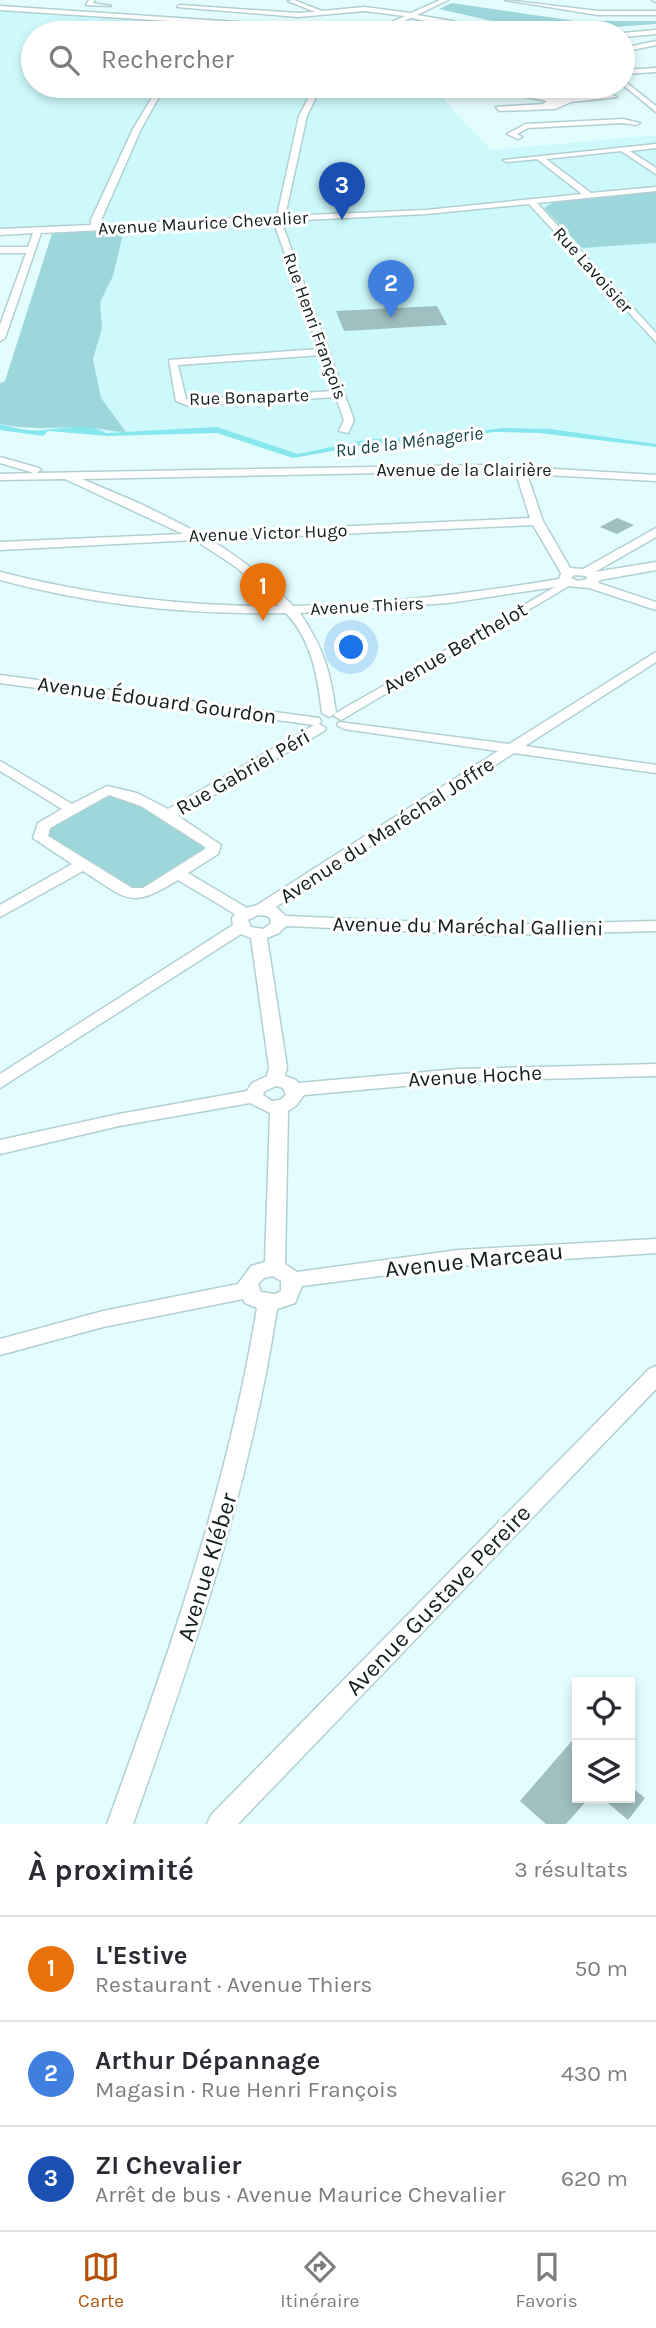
<!DOCTYPE html>
<html lang="fr">
<meta charset="utf-8">
<style>
body{margin:0;font-family:Karla,sans-serif;background:#f7f7f7;color:#2b2b33}
.controls{position:absolute;right:21px;bottom:21px;display:grid;overflow:hidden;border-radius:0px;box-shadow:0 4px 10px #0003}
.controls button{width:63px;height:63px;display:grid;place-items:center;padding:0;border:0;border-bottom:2px solid #e1e1e2;background:#fff;color:#2b2b33;font:35px sans-serif}
.you{position:absolute;left:352px;top:648px;width:24px;height:24px;margin:-18px;border:5px solid #fff;border-radius:50%;background:#1a73e8;box-shadow:0 0 0 10px #1a73e833}
.badge{display:grid;place-items:center;width:46px;height:46px;border-radius:50%;background:#b45309;color:#fff;font-size:23px;font-weight:700}
.pin{position:absolute;translate:-50% -58px;filter:drop-shadow(0 2px 4px #0008)}
.pin::after{content:'';position:absolute;top:37px;width:24px;height:21px;background:inherit;clip-path:polygon(0 0,100% 0,50% 100%)}
.list{margin:0;padding:0;list-style:none}
h2{display:flex;justify-content:space-between;align-items:center;height:91px;margin:0;padding:0 28px;font-size:30px}
h2 small{font-size:23px;font-weight:400;color:#7c7c81}
.list li{display:grid;grid-template-columns:46px 1fr auto;gap:21px;align-items:center;box-sizing:border-box;height:105px;padding:0 28px;border-top:2px solid #e1e1e2}
.list b{display:block;font-size:26px;white-space:nowrap}
.list p{margin:0;font-size:23px;white-space:nowrap;color:#7c7c81}
.list em{font-size:23px;font-style:normal;color:#7c7c81}
.icon{flex:none;width:38px;height:38px;fill:none;stroke:currentColor;stroke-width:2;stroke-linecap:round;stroke-linejoin:round}
.map{position:relative;flex:none;width:656px;height:1824px;overflow:hidden}
.search{position:absolute;background:#fff;box-shadow:0 4px 10px #0003;left:21px;right:21px;top:21px;height:77px;display:flex;align-items:center;gap:18px;box-sizing:border-box;padding:0 24px;border-radius:38px;color:#7c7c81;font-size:26px}
.sheet{height:406px;background:#fff}
nav{display:flex;justify-content:space-around;align-items:center;box-sizing:border-box;height:98px;border-top:2px solid #e1e1e2;background:#fff;font-size:19px;color:#7c7c81}
nav a{display:grid;justify-items:center;gap:4px}
nav .on{color:#b45309}
.map>svg:first-child{display:block}
.built{fill:#cef9fc}
.green{fill:#9ed7db}
.water{fill:#86e7ee}
.building{fill:#a0bfc1}
.lines{fill:none;stroke-linecap:round;stroke-linejoin:round}
.street-casing{stroke:#b1d0d2;stroke-width:3}
.street{fill:#fff;fill-rule:evenodd}
.labels{text-anchor:middle;stroke-width:6;stroke-linejoin:round;paint-order:stroke}
.far-street-label{font-size:18px;fill:#121e1f;stroke:#fff}
.far-water-label{font-size:19px;font-style:italic;fill:#164447;stroke:#fff}
.street-label{font-size:21px;fill:#121e1f;stroke:#fff}
.near-street-label{font-size:24px;fill:#121e1f;stroke:#fff}
</style>
<div class="map">
<svg width="656" height="1824" viewBox="0 0 656 1824">
<rect width="100%" height="100%" fill="#e3fdfe"/>
<polygon class="built" points="0,8 358,33 33,33 33,86 455,86 444,100 491,150 656,135 656,444 551,429 507,428 423,438 369,439 298,454 217,427 147,432 62,432 0,424 0,383 5,381 52,232 0,234"/>
<g class="green">
<polygon points="452,3 575,21 656,21 656,24 568,30 523,28 439,9"/>
<polygon points="656,191 656,243 582,248 544,208 554,202"/>
<path d="M124 230 113 276 100 302 102 328 93 359 101 398 126 432C112 432 101 428 88 428 55 426 33 431 0 424V383L5 381 52 234Z"/>
<polygon points="116,790 213,845 137,895 40,838 41,829"/>
</g>
<path class="water" d="M0 424C9 426 18 429 28 430 53 433 81 420 106 433L217 427 298 454 369 439 423 438 504 428 551 429 656 444V447L539 433 494 432 438 441 371 444 293 458 217 433 108 436 48 431 43 436 0 430Z"/>
<g class="building">
<polygon points="437,306 447,325 344,331 336,311"/>
<polygon points="617,518 634,525 617,534 600,527"/>
<polygon points="577,1735 577,1798 589,1798 566,1824 546,1824 520,1801"/>
<polygon points="630,1786 645,1798 628,1820 602,1798 630,1798"/>
</g>
<g class="lines">
<defs>
<g id="street">
<polygon points="89,0 95,0 93,3 111,6 86,5"/>
<polygon points="294,0 322,11 364,7 411,13 440,0 448,0 417,15 452,21 485,33 411,18 378,33 349,33 0,10 0,6 372,31 405,16 364,11 298,17 177,7 180,5 298,13 315,12 288,1"/>
<polygon points="505,0 598,11 656,11 656,15 598,15"/>
<polygon points="652,0 656,0 656,2 653,1"/>
<polygon points="656,30 656,34 623,37 623,33"/>
<polygon points="656,41 656,45 623,52 623,48"/>
<polygon points="656,68 656,72 623,74 623,70"/>
<polygon points="623,80 656,106 656,112 623,85"/>
<path d="M159 86H165L141 129 99 225 277 216 299 116 315 86H321L307 116 285 216 426 210 582 194 537 159 507 162 503 160 656 144V148L630 151 656 168V174L621 151 546 159 591 193 656 187V191L537 203 656 333V342L529 204 426 214 284 221 283 226 354 420 348 433 339 431 344 420 336 397 189 406 176 401 169 360 319 349 275 226 276 222 41 233 5 338 0 341V325L26 253H0V247H28L33 233 0 235V229L91 225V220L133 129ZM321 355 334 391 189 400 186 399 178 365Z"/>
<path d="M502 89 555 98C564 95 600 96 613 95L617 97 571 102 555 109 499 111 496 107 543 104 547 101 500 92Z"/>
<polygon points="623,119 640,123 636,125 623,123 528,128 517,134 522,137 518,139 507,134 526,124"/>
<path d="M0 457 39 468 41 470 36 473 486 465 656 475V481L527 474 543 521 570 568 583 569 656 528V537L595 572 656 562V570L600 580 598 583 656 602V610L589 588 569 586 341 720 334 716 336 713 555 587 449 603 300 613C324 649 330 670 336 713L329 717 322 713C318 677 312 641 286 613 191 615 92 605 0 580V572C90 595 186 607 279 606L236 567 195 540 0 550V542L183 534 65 479 0 480V474L34 473 0 463ZM486 471 516 473 530 518 199 533 141 504 82 479ZM533 525 561 573 559 579C471 594 383 604 293 606 268 579 241 559 211 540ZM575 575 586 576 587 579 578 581 571 578Z"/>
<path d="M656 652V662L525 746 656 765V773L514 753 276 907 286 916 495 925 656 921V931L495 935 286 926 279 933 267 938 287 1067 285 1076 296 1080 298 1083 459 1069 656 1064V1076L459 1081 304 1095 297 1105 288 1111 285 1264 297 1272 458 1250 656 1239V1253L458 1266 302 1286 295 1303 277 1309C250 1487 193 1655 133 1824H107C169 1654 228 1486 257 1308L245 1303 243 1299 103 1327 0 1355V1339L103 1311 238 1284 251 1266 265 1262 270 1113 250 1103 119 1126 0 1154V1140L119 1114 247 1091 252 1083 267 1076 269 1067 251 938 241 934 0 1088V1074L233 925 232 918 235 914 178 880C130 910 127 899 83 871L0 917V905L72 864 33 838 38 823 62 809 0 771V761L72 804 107 786 137 793 168 809 314 725 0 683V675L319 718 321 721 319 724 326 728 324 731 178 816 221 845 218 854 188 873 247 908 257 905 498 751 344 729 337 725 339 722 509 744ZM109 795 141 806 205 847V849L143 888H132L48 836 50 828ZM258 915 267 916 271 919 270 924 263 929 251 927 248 920ZM276 1086 283 1088 286 1095 280 1100 272 1101 263 1095 265 1091ZM273 1276 281 1281V1291L275 1294 261 1292 258 1284 264 1278Z"/>
<polygon points="656,1366 656,1389 238,1824 207,1824 211,1815 649,1369"/>
</g>
</defs>
<use href="#street" class="street-casing"/>
<use href="#street" class="street"/>
</g>
<g class="labels">
<g class="far-street-label">
<text transform="translate(203 223) rotate(-3)" y="6">Avenue Maurice Chevalier</text>
<text transform="translate(593 270) rotate(48)" y="6">Rue Lavoisier</text>
<text transform="translate(315 326) rotate(70)" y="6">Rue Henri François</text>
<text transform="translate(249 397) rotate(-2)" y="6">Rue Bonaparte</text>
<text x="464" y="476">Avenue de la Clairière</text>
<text transform="translate(268 533) rotate(-2)" y="6">Avenue Victor Hugo</text>
<text transform="translate(367 606) rotate(-3)" y="6">Avenue Thiers</text>
</g>
<g class="far-water-label">
<text transform="translate(409 441) rotate(-7)" y="7">Ru de la Ménagerie</text>
</g>
<g class="street-label">
<text transform="translate(455 648) rotate(-30)" y="7">Avenue Berthelot</text>
<text transform="translate(157 700) rotate(8)" y="7">Avenue Édouard Gourdon</text>
<text transform="translate(243 772) rotate(-30)" y="7">Rue Gabriel Péri</text>
<text transform="translate(387 830) rotate(-33)" y="7">Avenue du Maréchal Joffre</text>
<text transform="translate(468 926) rotate(1)" y="7">Avenue du Maréchal Gallieni</text>
<text transform="translate(475 1076) rotate(-3)" y="7">Avenue Hoche</text>
</g>
<g class="near-street-label">
<text transform="translate(474 1260) rotate(-6)" y="8">Avenue Marceau</text>
<text transform="translate(207 1567) rotate(-73)" y="8">Avenue Kléber</text>
<text transform="translate(438 1600) rotate(-46)" y="8">Avenue Gustave Pereire</text>
</g>
</g>
</svg>
<div class="controls">
<button><svg class="icon" aria-label="locate" viewBox="0 0 24 24"><circle cx="12" cy="12" r="6"/><path d="M12 2v4M12 18v4M2 12h4M18 12h4"/></svg></button>
<button><svg class="icon" aria-label="layers" viewBox="0 0 24 24"><path d="M12 4l9 5-9 5-9-5zM3 14l9 5 9-5"/></svg></button>
</div>
<div class="you"></div>
<div class="pin badge" style="left:263px;top:621px;background:#e8710a">1</div>
<div class="pin badge" style="left:391px;top:318px;background:#3f7fe0">2</div>
<div class="pin badge" style="left:342px;top:220px;background:#1a4fb4">3</div>
<div class="search"><svg class="icon" aria-label="search" viewBox="0 0 24 24"><circle cx="10" cy="10" r="6"/><path d="M15 15l6 6"/></svg>Rechercher</div>
</div>
<section class="sheet">
<h2>À proximité<small>3 résultats</small></h2>
<ul class="list">
<li><span class="badge" style="background:#e8710a">1</span><div><b>L'Estive</b><p>Restaurant · Avenue Thiers</p></div><em>50 m</em></li>
<li><span class="badge" style="background:#3f7fe0">2</span><div><b>Arthur Dépannage</b><p>Magasin · Rue Henri François</p></div><em>430 m</em></li>
<li><span class="badge" style="background:#1a4fb4">3</span><div><b>ZI Chevalier</b><p>Arrêt de bus · Avenue Maurice Chevalier</p></div><em>620 m</em></li>
</ul>
</section>
<nav>
<a class="on"><svg class="icon" aria-label="map" viewBox="0 0 24 24"><path d="M3 6l6-2 6 2 6-2v14l-6 2-6-2-6 2zM9 4v14M15 6v14"/></svg>Carte</a>
<a><svg class="icon" aria-label="directions" viewBox="0 0 24 24"><path d="M12 3l9 9-9 9-9-9zM9 14v-3h6M13 9l2 2-2 2"/></svg>Itinéraire</a>
<a><svg class="icon" aria-label="saved" viewBox="0 0 24 24"><path d="M7 4h10v16l-5-4-5 4z"/></svg>Favoris</a>
</nav>
